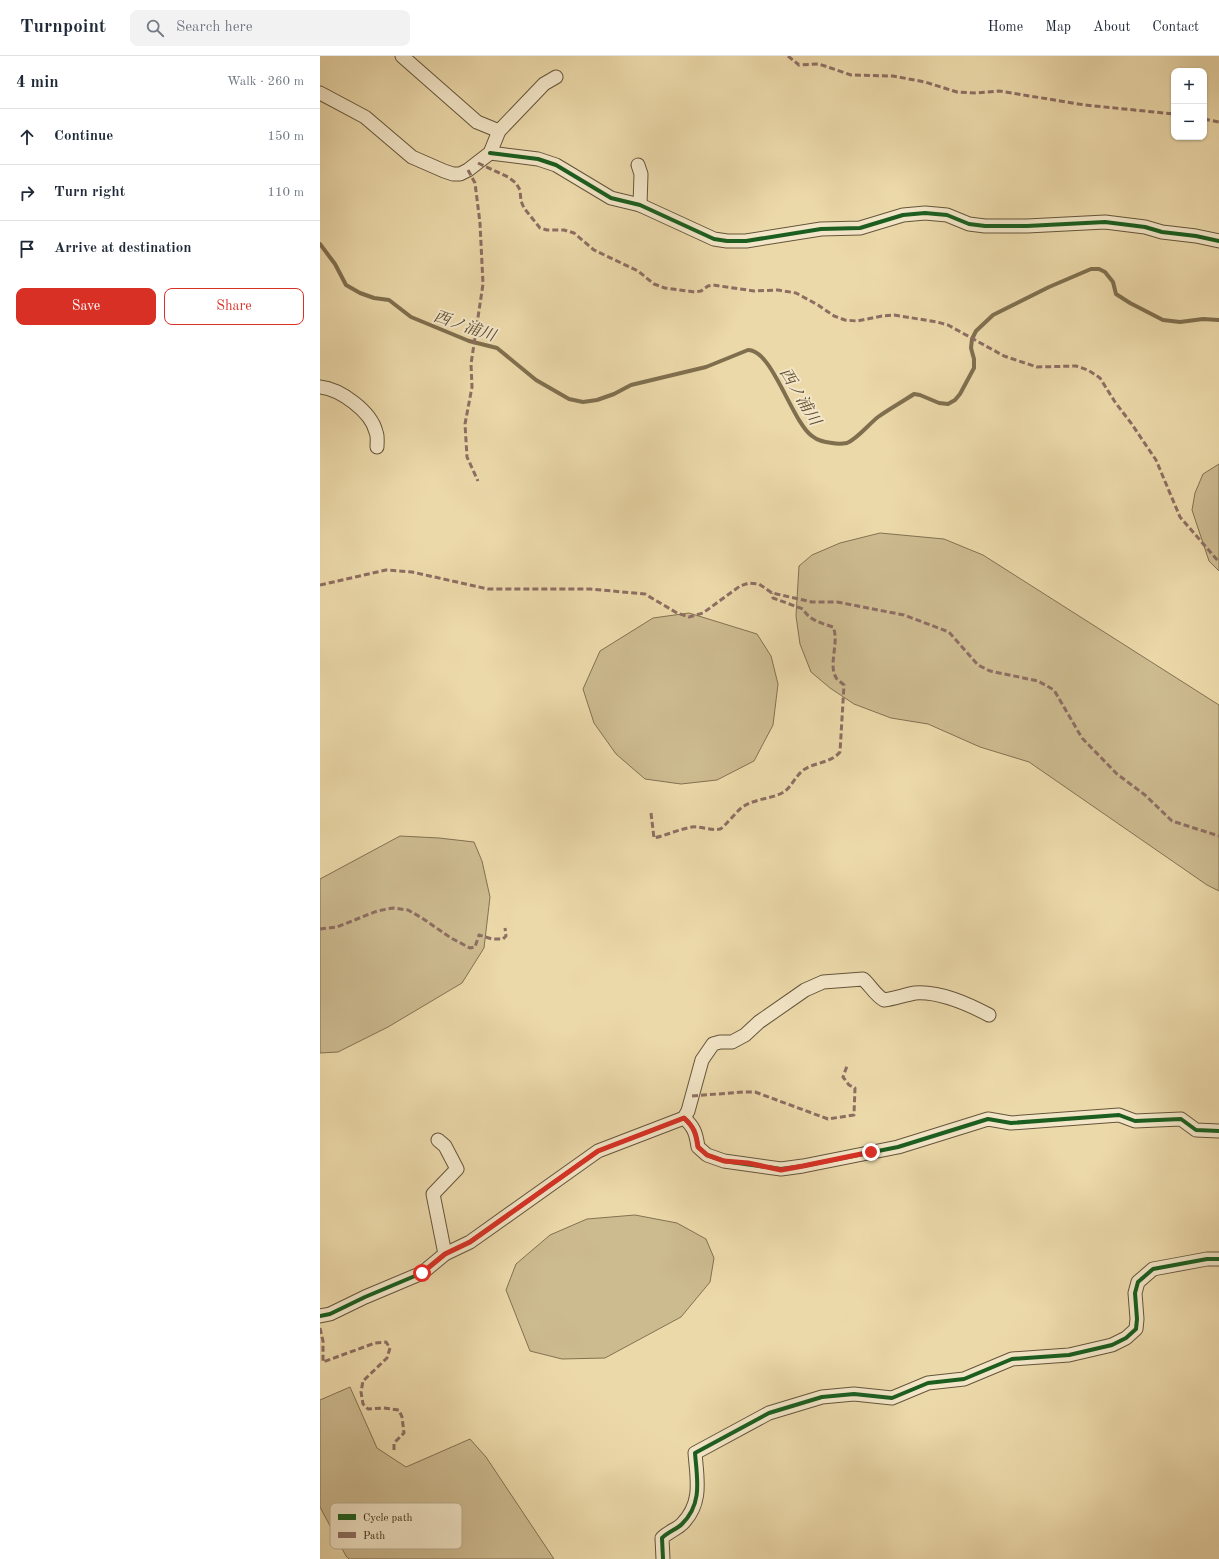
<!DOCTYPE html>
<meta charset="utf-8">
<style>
body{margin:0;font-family:"Old Standard TT","Noto Serif JP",serif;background:#f2f2f3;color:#1f2937}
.controls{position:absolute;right:12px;top:12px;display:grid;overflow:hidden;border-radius:8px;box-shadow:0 1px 3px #0004}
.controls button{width:36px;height:36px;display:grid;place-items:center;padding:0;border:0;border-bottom:1px solid #e0e1e3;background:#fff;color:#1f2937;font:20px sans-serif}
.stop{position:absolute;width:12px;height:12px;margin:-9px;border:3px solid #d93025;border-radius:50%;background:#fff}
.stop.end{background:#d93025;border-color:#fff;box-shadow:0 1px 4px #0008}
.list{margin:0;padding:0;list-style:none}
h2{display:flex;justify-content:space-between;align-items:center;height:52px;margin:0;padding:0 16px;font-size:17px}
h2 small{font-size:13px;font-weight:400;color:#747a83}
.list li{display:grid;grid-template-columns:26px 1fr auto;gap:12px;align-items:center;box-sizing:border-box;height:56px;padding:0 16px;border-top:1px solid #e0e1e3}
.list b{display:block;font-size:15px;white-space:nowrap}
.list em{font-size:13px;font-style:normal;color:#747a83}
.actions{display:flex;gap:8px;padding:12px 16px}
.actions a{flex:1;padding:9px 0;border:1px solid #d93025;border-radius:8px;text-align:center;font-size:14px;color:#d93025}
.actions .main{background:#d93025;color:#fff}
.icon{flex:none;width:22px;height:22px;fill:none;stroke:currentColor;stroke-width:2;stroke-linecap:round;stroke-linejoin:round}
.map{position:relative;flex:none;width:899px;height:1503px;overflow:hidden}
header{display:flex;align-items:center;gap:24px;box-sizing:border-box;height:56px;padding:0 20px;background:#fff;border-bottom:1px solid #e0e1e3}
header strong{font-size:19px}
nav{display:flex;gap:22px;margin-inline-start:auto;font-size:14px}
.search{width:280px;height:36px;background:#f2f2f3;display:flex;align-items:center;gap:10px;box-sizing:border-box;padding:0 14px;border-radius:8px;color:#747a83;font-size:15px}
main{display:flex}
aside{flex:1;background:#fff}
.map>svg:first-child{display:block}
.green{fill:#cdbb90;stroke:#827252}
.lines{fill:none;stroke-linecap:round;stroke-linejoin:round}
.stream{stroke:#7f6f4f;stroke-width:4}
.minor-casing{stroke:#65553a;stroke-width:15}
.minor{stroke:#f3e6c8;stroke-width:13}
.quiet{stroke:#8d6e63;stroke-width:3;stroke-dasharray:6 3;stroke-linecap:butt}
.cycleway-casing{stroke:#f3e6c8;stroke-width:6}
.cycleway{stroke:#1b5e20;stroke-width:4}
.route{stroke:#d93025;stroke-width:5}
.labels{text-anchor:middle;stroke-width:4;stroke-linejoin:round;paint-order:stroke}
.water-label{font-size:16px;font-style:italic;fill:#5c4c32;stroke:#f3e6c8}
.key{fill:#f3e6c8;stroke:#bbad92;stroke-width:1}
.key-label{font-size:11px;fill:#382914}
</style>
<header>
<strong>Turnpoint</strong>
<div class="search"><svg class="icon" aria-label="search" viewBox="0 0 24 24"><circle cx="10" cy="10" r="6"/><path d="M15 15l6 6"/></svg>Search here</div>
<nav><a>Home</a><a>Map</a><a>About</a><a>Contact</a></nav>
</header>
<main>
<aside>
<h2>4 min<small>Walk · 260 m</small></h2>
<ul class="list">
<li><svg class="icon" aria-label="ahead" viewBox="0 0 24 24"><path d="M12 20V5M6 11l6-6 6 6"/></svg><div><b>Continue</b></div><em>150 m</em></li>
<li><svg class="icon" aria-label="right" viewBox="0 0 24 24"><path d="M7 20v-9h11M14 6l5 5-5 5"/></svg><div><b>Turn right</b></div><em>110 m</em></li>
<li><svg class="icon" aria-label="arrive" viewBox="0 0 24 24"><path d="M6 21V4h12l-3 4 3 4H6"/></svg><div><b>Arrive at destination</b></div></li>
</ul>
<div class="actions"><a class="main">Save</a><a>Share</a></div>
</aside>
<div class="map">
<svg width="899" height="1503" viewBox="0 0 899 1503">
<rect width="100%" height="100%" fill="#ecd9aa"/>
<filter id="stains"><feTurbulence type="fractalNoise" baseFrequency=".005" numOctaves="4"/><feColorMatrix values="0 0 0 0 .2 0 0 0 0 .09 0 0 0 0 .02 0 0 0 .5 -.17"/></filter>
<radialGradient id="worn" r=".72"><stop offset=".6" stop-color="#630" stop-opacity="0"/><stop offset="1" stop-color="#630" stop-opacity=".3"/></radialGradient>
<g class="green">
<polygon points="899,408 899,515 889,505 872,454 875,437 883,418"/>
<polygon points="560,477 624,483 663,499 899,649 899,835 887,829 709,706 660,691 608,668 571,662 534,648 510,632 491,616 480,588 476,560 479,510 492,499 520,487"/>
<polygon points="369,557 437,578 451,600 458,628 453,669 434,705 397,724 361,728 325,723 296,698 274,667 263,633 280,595 333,562"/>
<polygon points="80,780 119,782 154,786 162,805 170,841 164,892 142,927 68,971 18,996 0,997 0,823"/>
<polygon points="315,1159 357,1167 386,1183 394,1202 390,1226 361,1261 285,1302 242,1303 210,1295 186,1234 196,1208 230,1179 267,1163"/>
<polygon points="30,1331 57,1392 86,1411 150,1383 166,1401 234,1503 29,1503 26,1500 0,1451 0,1344"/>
</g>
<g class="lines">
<path class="stream" d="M0 188 15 208 26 229 40 237 54 242 69 244 91 261 149 285 177 292 216 324 249 343 263 346 277 344 294 338 311 329 386 311 428 294C452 293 472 366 492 380 498 385 505 386 512 387 517 388 522 388 527 387 537 383 549 368 558 361 569 353 582 346 594 338L600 339 619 347 628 348 635 344 640 338 654 312V303L651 292 652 283 656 275 673 259 729 231 771 213H779L785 216 793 226 796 238 810 247 843 264 860 266 883 263 899 264"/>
<defs>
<g id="minor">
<polyline points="82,0 157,66 179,75"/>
<polyline points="0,37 45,61 92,101 124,115 133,118 140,118 148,114 170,97 179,75 224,28 236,21"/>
<polyline points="170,97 218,103 236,109 291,142 320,149 394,183 407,185 426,185 501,173 540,172 583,159 605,157 627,159 649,168 665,170 707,170 785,166 825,171 842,176 876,180 899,185"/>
<polyline points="318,109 321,118 320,149"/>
<path d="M0 331C20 333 51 355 56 376 58 380 57 386 57 391"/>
<path d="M364 1062 368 1055 382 1004 393 988 400 986H412L425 979 439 966 485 934 503 926 543 923C551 930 555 939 564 944 574 943 584 939 595 937 620 935 648 948 669 959"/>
<polyline points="118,1084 125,1090 137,1113 113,1138 125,1198"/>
<path d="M0 1260 10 1258 45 1241 102 1217 125 1198 150 1186 278 1095 364 1062C374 1071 376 1077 378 1091L387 1099 404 1105 461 1113 483 1110 578 1091 668 1063 691 1067 799 1059 815 1065 861 1063 876 1074 899 1075"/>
<path d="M343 1503 342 1482C348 1476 357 1473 362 1468 383 1447 377 1423 375 1397L449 1357 502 1341 534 1338 572 1342 608 1327 644 1323 692 1303 749 1299 792 1289 806 1282 816 1273 817 1263 815 1237 818 1226 833 1213 887 1203H899"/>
</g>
</defs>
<use href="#minor" class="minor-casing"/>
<use href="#minor" class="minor"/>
<g class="quiet">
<polyline points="468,0 479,9 499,8 531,19 573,20 605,26 637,36 657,37 679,35 765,49 854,58"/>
<polyline points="884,63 899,66"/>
<polyline points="158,107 188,121 196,127 200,134 201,145 204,152 220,172 227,174 244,174 254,177 274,194 318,215 334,228 345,232 375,236 381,235 388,230 393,229 434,235 458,234 476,237 498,249 514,260 525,264 537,265 562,260 574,259 617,266 628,269 684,300 717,311 756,310 768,314 780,322 795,346 811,367 836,404 860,461 899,506"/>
<polyline points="148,114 155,127 160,167 163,228 151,308 152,331 145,368 147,401 158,425"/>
<polyline points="0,529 66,514 92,516 168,533 270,533 325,538 357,557 369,561 383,557 420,530 429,527 439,528 452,537 492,546 517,546 584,559 629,576 658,609 670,615 718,625 734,634 762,682 797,718 825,739 852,765 899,780"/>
<path d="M331 757 334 782C347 779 360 773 372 771 381 770 391 775 400 773 405 771 417 754 424 750 435 743 450 743 462 737 472 732 475 719 485 713 496 706 511 707 520 696L524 629C522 627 519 625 517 623 507 610 520 586 513 571 501 567 489 564 483 553L453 542 452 537"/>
<polyline points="0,873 17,871 57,855 73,852 88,854 102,862 131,882 150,892 155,891 159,879 172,883 183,883 186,880 185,872"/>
<polyline points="372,1040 423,1036 435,1036 508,1063 534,1059 534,1058 535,1032 529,1029 523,1021 527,1010"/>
<polyline points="0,1272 3,1285 3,1306 55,1287 66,1286 70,1292 67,1302 43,1325 41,1336 43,1348 48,1353 63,1352 79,1354 82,1361 84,1377 74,1387 74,1395"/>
</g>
<defs>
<g id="cycleway">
<polyline points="170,97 218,103 236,109 291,142 320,149 394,183 407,185 426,185 501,173 540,172 583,159 605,157 627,159 649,168 665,170 707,170 785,166 825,171 842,176 876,180 899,185"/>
<path d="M0 1260 10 1258 45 1241 102 1217 125 1198 150 1186 278 1095 364 1062C374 1071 376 1077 378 1091L387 1099 404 1105 461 1113 483 1110 578 1091 668 1063 691 1067 799 1059 815 1065 861 1063 876 1074 899 1075"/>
<path d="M343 1503 342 1482C348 1476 357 1473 362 1468 383 1447 377 1423 375 1397L449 1357 502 1341 534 1338 572 1342 608 1327 644 1323 692 1303 749 1299 792 1289 806 1282 816 1273 817 1263 815 1237 818 1226 833 1213 887 1203H899"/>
</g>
</defs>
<use href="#cycleway" class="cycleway-casing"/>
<use href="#cycleway" class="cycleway"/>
</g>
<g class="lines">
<path class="route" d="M102 1217 125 1198 150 1186 278 1095 364 1062C374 1071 376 1077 378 1091L387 1099 404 1105 428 1107 461 1114 483 1110 551 1096"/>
</g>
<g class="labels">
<g class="water-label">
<text transform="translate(145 269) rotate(19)" y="6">西ノ浦川</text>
<text transform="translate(481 340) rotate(59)" y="6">西ノ浦川</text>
</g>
</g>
<rect x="10" y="1447" width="132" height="46" rx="6" class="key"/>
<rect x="18" y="1458" width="18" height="6" fill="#1b5e20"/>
<rect x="18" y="1476" width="18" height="6" fill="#8d6e63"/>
<g class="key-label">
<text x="43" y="1465">Cycle path</text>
<text x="43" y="1483">Path</text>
</g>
<rect width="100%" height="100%" filter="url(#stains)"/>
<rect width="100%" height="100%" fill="url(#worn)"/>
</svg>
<div class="controls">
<button>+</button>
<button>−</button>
</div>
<div class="stop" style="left:102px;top:1217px"></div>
<div class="stop end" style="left:551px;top:1096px"></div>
</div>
</main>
